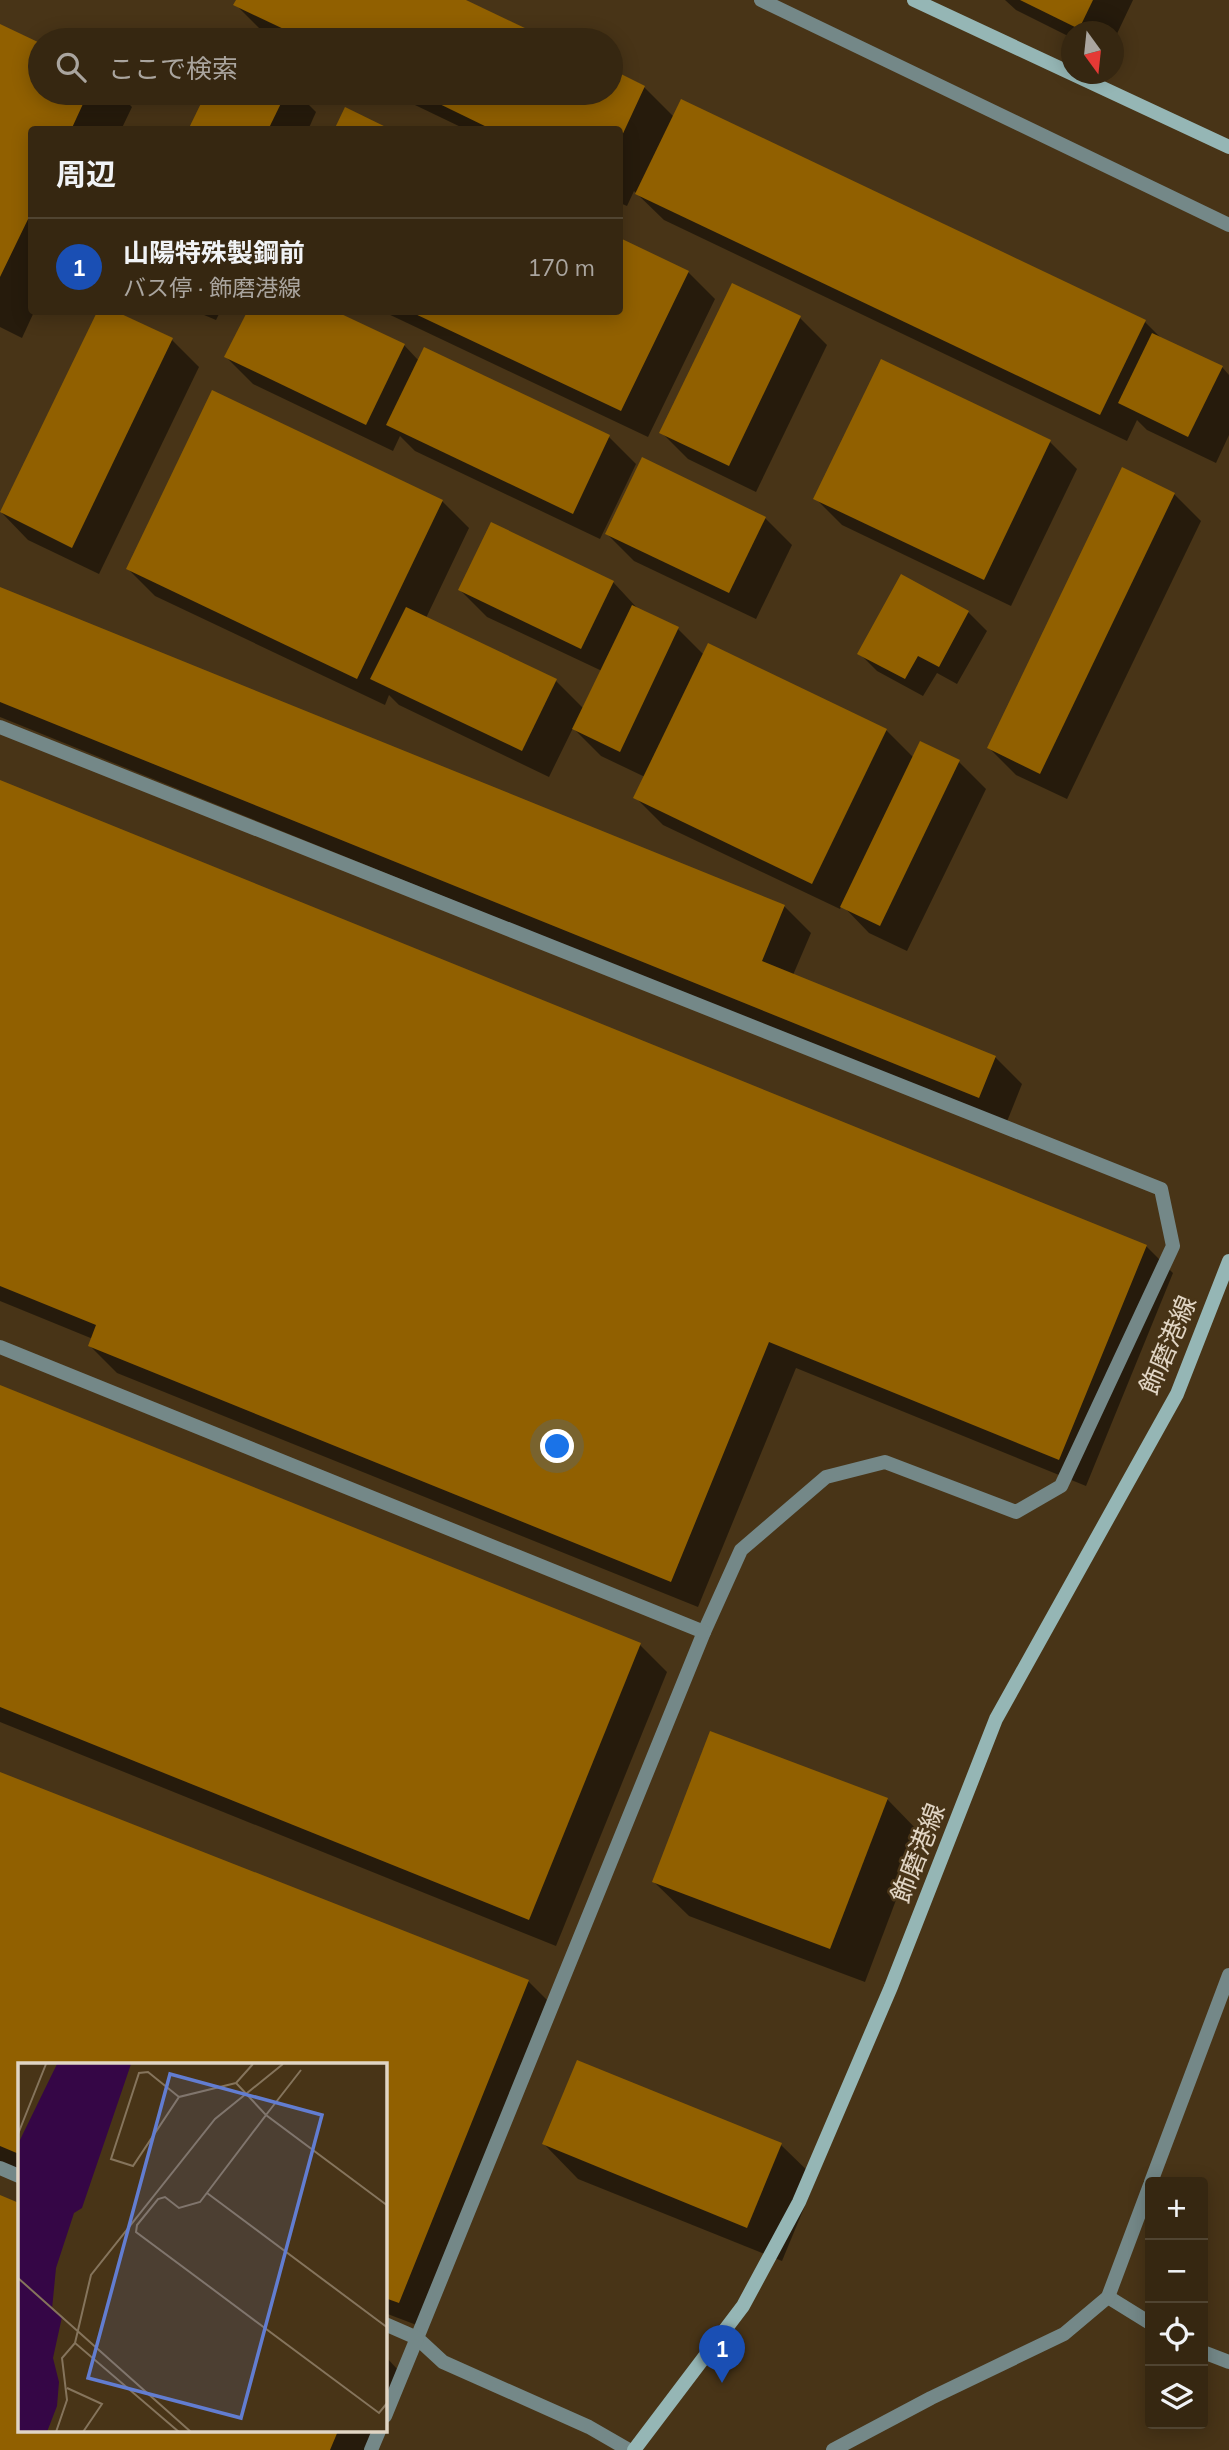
<!DOCTYPE html>
<html lang="ja">
<meta charset="utf-8">
<style>
body{margin:0;font-family:Mulish,"Noto Sans JP",sans-serif;background:#41331f;color:#f1f3f6}
.controls{position:absolute;right:21px;bottom:21px;display:grid;overflow:hidden;border-radius:7px;box-shadow:0 4px 18px #0003}
.controls button{width:63px;height:63px;display:grid;place-items:center;padding:0;border:0;border-bottom:2px solid #504431;background:#362711;color:#f1f3f6;font:35px sans-serif}
.compass{position:absolute;left:1061px;top:21px;width:63px;height:63px;border-radius:50%;background:#362711;box-shadow:0 4px 18px #0003;rotate:165deg}
.you{position:absolute;left:558px;top:1447px;width:24px;height:24px;margin:-18px;border:5px solid #fff;border-radius:50%;background:#1a73e8;box-shadow:0 0 0 10px #1a73e833}
.badge{display:grid;place-items:center;width:46px;height:46px;border-radius:50%;background:#87bbfb;color:#fff;font-size:23px;font-weight:700}
.pin{position:absolute;translate:-50% -58px;filter:drop-shadow(0 2px 4px #0008)}
.pin::after{content:'';position:absolute;top:37px;width:24px;height:21px;background:inherit;clip-path:polygon(0 0,100% 0,50% 100%)}
.list{margin:0;padding:0;list-style:none}
h2{display:flex;justify-content:space-between;align-items:center;height:91px;margin:0;padding:0 28px;font-size:30px}
h2 small{font-size:23px;font-weight:400;color:#aaa59f}
.list li{display:grid;grid-template-columns:46px 1fr auto;gap:21px;align-items:center;box-sizing:border-box;height:98px;padding:0 28px;border-top:2px solid #504431}
.list b{display:block;font-size:26px;white-space:nowrap}
.list p{margin:0;font-size:23px;white-space:nowrap;color:#aaa59f}
.list em{font-size:23px;font-style:normal;color:#aaa59f}
.icon{flex:none;width:38px;height:38px;fill:none;stroke:currentColor;stroke-width:2;stroke-linecap:round;stroke-linejoin:round}
.map{position:relative;flex:none;width:1229px;height:2450px;overflow:hidden}
.search{position:absolute;background:#362711;box-shadow:0 4px 18px #0003;left:28px;top:28px;width:595px;height:77px;display:flex;align-items:center;gap:18px;box-sizing:border-box;padding:0 24px;border-radius:38px;color:#aaa59f;font-size:26px}
.panel{position:absolute;background:#362711;box-shadow:0 4px 18px #0003;left:28px;top:126px;width:595px;height:189px;border-radius:7px}
.map>svg:first-child{display:block}
.shadow{fill:#0007}
.building{fill:#916000}
.lines{fill:none;stroke-linecap:round;stroke-linejoin:round}
.service{stroke:#748888;stroke-width:14}
.tertiary{stroke:#748888;stroke-width:14}
.secondary{stroke:#95b6b5;stroke-width:14}
.labels{text-anchor:middle;stroke-width:5;stroke-linejoin:round;paint-order:stroke}
.street-label{font-size:26px;fill:#e1d5c4;stroke:#483417}
.inset-road{fill:none;stroke:#85745c;stroke-width:2}
.view{fill:#627dd1;fill-opacity:0.15;stroke:#627dd1;stroke-width:3.5}
.inset-edge{fill:none;stroke:#e1d5c4;stroke-width:3.5}
</style>
<div class="map">
<svg width="1229" height="2450" viewBox="0 0 1229 2450">
<rect width="100%" height="100%" fill="#483417"/>
<g class="shadow">
<polygon points="238,0 462,0 546,40 280,40 263,32 236,5"/>
<polygon points="1005,0 1133,0 1114,40 1114,32 1072,32 1072,38 1016,10"/>
<polygon points="0,26 40,45 40,93 118,93 132,107 121,130 32,130 32,312 34,312 22,338 0,327"/>
<polygon points="611,71 644,87 674,117 1145,322 1162,339 1222,367 1229,375 1229,435 1216,463 1147,430 1137,420 1127,441 664,220 634,191 627,206 620,203 620,130 467,130 390,93 611,93"/>
<polygon points="208,93 297,93 316,112 308,130 190,130"/>
<polygon points="620,240 688,272 715,299 648,437 384,312 620,312"/>
<polygon points="99,312 112,312 172,340 199,367 99,574 28,540 2,513"/>
<polygon points="197,312 220,312 216,320"/>
<polygon points="249,312 333,312 404,345 419,361 425,349 609,437 636,464 600,539 415,451 400,436 393,451 253,384 226,357"/>
<polygon points="800,318 827,345 756,492 688,459 662,433"/>
<polygon points="213,392 442,501 469,528 426,618 556,681 584,709 602,671 487,617 460,590 613,582 639,610 678,629 704,655 886,730 914,758 959,762 986,789 907,951 869,933 842,905 840,909 663,825 636,798 645,777 601,756 573,728 549,777 399,705 389,695 385,705 155,596 128,569"/>
<polygon points="1050,442 1077,469 1011,606 842,525 815,498"/>
<polygon points="1123,470 1174,494 1201,521 1067,799 1016,775 989,748"/>
<polygon points="765,518 792,545 756,619 634,561 607,534"/>
<polygon points="0,589 784,906 811,933 793,975 995,1057 1022,1084 1006,1124 0,717"/>
<polygon points="968,612 987,631 957,684 937,673 923,696 877,671 859,653"/>
<polygon points="0,782 1146,1246 1173,1273 1086,1486 796,1368 698,1607 117,1373 90,1346 93,1339 0,1301"/>
<polygon points="0,1387 640,1645 667,1672 556,1946 0,1722"/>
<polygon points="0,1774 528,1981 555,2008 427,2329 385,2313 385,2065 19,2065 19,2169 0,2161"/>
<polygon points="887,1799 921,1834 865,1982 689,1916 654,1882"/>
<polygon points="578,2062 781,2145 816,2179 782,2261 578,2179 544,2144"/>
<polygon points="0,2197 19,2205 19,2431 375,2431 368,2450 0,2450"/>
<polygon points="385,2356 399,2371 385,2407"/>
</g>
<g class="building">
<polygon points="236,0 466,0 550,40 307,40 233,5"/>
<polygon points="1020,0 1093,0 1079,29"/>
<polygon points="0,24 40,43 40,93 88,93 71,130 32,130 32,211 0,277"/>
<polygon points="611,69 645,86 620,140 620,130 493,130 417,93 611,93"/>
<polygon points="206,93 286,93 268,130 188,130"/>
<polygon points="681,99 1146,320 1100,415 635,194"/>
<polygon points="345,107 392,130 334,130"/>
<polygon points="620,238 689,271 621,411 411,312 620,312"/>
<polygon points="732,283 801,316 729,466 659,433"/>
<polygon points="97,312 117,312 173,338 72,548 0,512"/>
<polygon points="247,312 337,312 405,344 366,425 224,357"/>
<polygon points="1152,333 1223,366 1188,437 1118,403"/>
<polygon points="424,347 610,435 573,514 386,425"/>
<polygon points="881,359 1051,440 984,580 813,499"/>
<polygon points="212,390 443,500 357,679 126,569"/>
<polygon points="642,457 766,517 729,593 605,534"/>
<polygon points="1122,467 1175,493 1040,774 987,748"/>
<polygon points="491,522 614,581 581,649 458,590"/>
<polygon points="901,574 969,611 939,667 918,656 905,679 857,654"/>
<polygon points="0,587 785,905 762,961 996,1056 979,1098 0,702"/>
<polygon points="632,605 679,627 620,752 572,729"/>
<polygon points="406,607 557,679 522,751 370,679"/>
<polygon points="708,643 887,729 812,884 633,798"/>
<polygon points="920,741 960,760 880,926 840,907"/>
<polygon points="0,780 1147,1245 1059,1460 769,1342 671,1582 88,1346 96,1325 0,1286"/>
<polygon points="0,1385 641,1643 529,1920 0,1707"/>
<polygon points="710,1731 888,1798 830,1949 652,1882"/>
<polygon points="0,1772 529,1980 399,2303 385,2298 385,2065 19,2065 19,2154 0,2146"/>
<polygon points="577,2060 782,2143 747,2228 542,2144"/>
<polygon points="0,2195 19,2203 19,2431 338,2431 330,2450 0,2450"/>
</g>
<g class="lines">
<g class="service">
<polyline points="0,727 1161,1189 1173,1246 1061,1486 1016,1512 885,1462 826,1477 741,1550 704,1632 417,2338 443,2362 589,2427 629,2450"/>
<polyline points="0,1347 704,1632"/>
<polyline points="0,2168 19,2176"/>
<polyline points="1151,2182 1229,1975"/>
<polyline points="1108,2297 1150,2323"/>
<polyline points="385,2324 417,2338 385,2416"/>
<polyline points="1203,2352 1229,2362"/>
<polyline points="371,2450 379,2431"/>
<polyline points="833,2450 931,2398 1064,2334 1108,2297 1150,2185"/>
</g>
<polyline class="tertiary" points="761,0 1229,225"/>
<g class="secondary">
<polyline points="914,0 1229,147"/>
<polyline points="634,2450 743,2306 799,2202 891,1987 996,1719 1177,1394 1229,1261"/>
</g>
</g>
<g class="labels">
<g class="street-label">
<text transform="translate(1168 1345) rotate(-67)" y="9">飾磨港線</text>
<text transform="translate(918 1853) rotate(-69)" y="9">飾磨港線</text>
</g>
</g>
<g transform="translate(18 2063)">
<rect width="369" height="369" fill="#483417"/>
<path d="M39 1H113L64 145 56 150 38 205 34 246 44 254 35 295 41 319 39 343 29 369H0V81Z" fill="#350646"/>
<path class="inset-road" d="M235 1 218 20 248 52 182 139 161 145 147 134 140 136 119 162 118 169 361 350 370 339M283 7 248 52 370 143M161 34 130 9 121 10 93 96 115 103 161 34 218 20M0 71 28 1M189 130 370 265M0 215 173 369M49 325 84 341 65 369M38 369 49 337 44 295 57 280M161 369 57 280 73 212 197 56 265 1"/>
<path class="view" d="M152 11 304 52 223 355 70 315Z"/>
<rect width="369" height="369" class="inset-edge"/>
</g>
</svg>
<div class="controls">
<button>+</button>
<button>−</button>
<button><svg class="icon" aria-label="locate" viewBox="0 0 24 24"><circle cx="12" cy="12" r="6"/><path d="M12 2v4M12 18v4M2 12h4M18 12h4"/></svg></button>
<button><svg class="icon" aria-label="layers" viewBox="0 0 24 24"><path d="M12 4l9 5-9 5-9-5zM3 14l9 5 9-5"/></svg></button>
</div>
<svg class="compass" viewBox="-18 -18 36 36"><path d="M0-13l5 13h-10z" fill="#e53935"/><path d="M0 13l5-13h-10z" fill="#aaa59f"/></svg>
<div class="you"></div>
<div class="pin badge" style="left:722px;top:2383px;background:#1a4fb4">1</div>
<div class="search"><svg class="icon" aria-label="search" viewBox="0 0 24 24"><circle cx="10" cy="10" r="6"/><path d="M15 15l6 6"/></svg>ここで検索</div>
<section class="panel">
<h2>周辺<small></small></h2>
<ul class="list">
<li><span class="badge" style="background:#1a4fb4">1</span><div><b>山陽特殊製鋼前</b><p>バス停 · 飾磨港線</p></div><em>170 m</em></li>
</ul>
</section>
</div>
